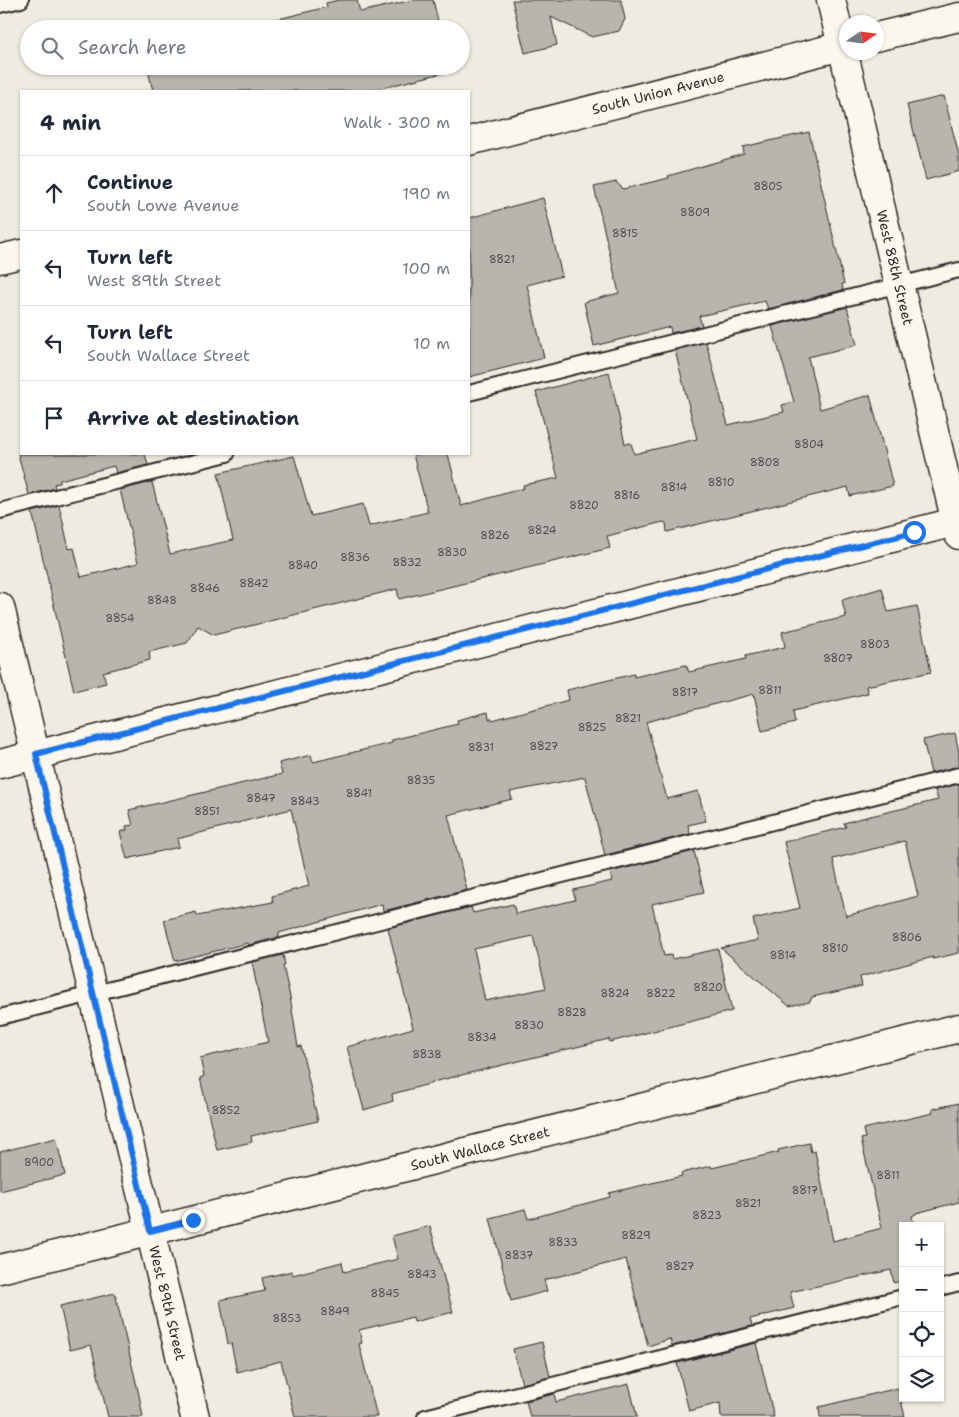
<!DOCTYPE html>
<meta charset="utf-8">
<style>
body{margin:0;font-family:"Shantell Sans",sans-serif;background:#f6f6f7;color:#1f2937}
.controls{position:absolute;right:15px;bottom:15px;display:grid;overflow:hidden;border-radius:0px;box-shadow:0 1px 4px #0004}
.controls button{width:45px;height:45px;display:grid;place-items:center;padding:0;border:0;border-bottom:1px solid #e0e1e3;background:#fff;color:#1f2937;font:25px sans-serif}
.compass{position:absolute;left:839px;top:15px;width:45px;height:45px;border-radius:50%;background:#fff;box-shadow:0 1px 4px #0004;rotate:77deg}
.stop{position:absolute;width:15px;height:15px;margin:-11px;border:4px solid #1a73e8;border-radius:50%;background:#fff}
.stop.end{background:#1a73e8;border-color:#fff;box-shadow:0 1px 5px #0008}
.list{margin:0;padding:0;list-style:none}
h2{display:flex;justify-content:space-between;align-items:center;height:65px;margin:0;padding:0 20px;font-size:21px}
h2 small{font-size:16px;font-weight:400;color:#747a83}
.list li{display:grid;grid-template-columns:32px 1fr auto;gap:15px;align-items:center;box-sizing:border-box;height:75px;padding:0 20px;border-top:1px solid #e0e1e3}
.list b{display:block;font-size:19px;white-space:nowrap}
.list p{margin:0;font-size:16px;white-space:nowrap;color:#747a83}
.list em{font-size:16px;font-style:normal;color:#747a83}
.icon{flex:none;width:28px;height:28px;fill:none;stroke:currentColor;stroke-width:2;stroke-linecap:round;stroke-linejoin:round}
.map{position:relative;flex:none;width:959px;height:1417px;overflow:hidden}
.search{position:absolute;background:#fff;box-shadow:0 1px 4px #0004;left:20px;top:20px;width:450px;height:55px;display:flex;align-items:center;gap:12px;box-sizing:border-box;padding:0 18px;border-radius:28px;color:#747a83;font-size:19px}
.panel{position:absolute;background:#fff;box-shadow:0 1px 4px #0004;left:20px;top:90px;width:450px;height:365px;border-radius:0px}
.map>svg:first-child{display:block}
.building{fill:#b8b5ae;stroke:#2b2b2b;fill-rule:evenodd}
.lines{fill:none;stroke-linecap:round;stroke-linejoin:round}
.service-casing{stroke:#2b2b2b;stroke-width:18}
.minor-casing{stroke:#2b2b2b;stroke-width:31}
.service{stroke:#fbf7ec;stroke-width:14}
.minor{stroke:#fbf7ec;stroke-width:28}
.route{stroke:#1a73e8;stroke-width:6}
.labels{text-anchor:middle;stroke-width:4;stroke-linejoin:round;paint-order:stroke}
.number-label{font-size:11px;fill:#4e4e4c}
.street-label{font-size:14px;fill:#2b2b2b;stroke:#fbf7ec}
</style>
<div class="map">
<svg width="959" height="1417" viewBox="0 0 959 1417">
<rect width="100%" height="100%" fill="#eeebe0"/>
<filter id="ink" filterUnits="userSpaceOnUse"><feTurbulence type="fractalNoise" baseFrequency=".02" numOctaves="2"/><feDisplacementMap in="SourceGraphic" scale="10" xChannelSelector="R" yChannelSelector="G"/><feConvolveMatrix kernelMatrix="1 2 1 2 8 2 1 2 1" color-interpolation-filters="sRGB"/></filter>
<g filter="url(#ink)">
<g class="building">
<polygon points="339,0 357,0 360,12 413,0 433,0 440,29 238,29 327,7 326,3"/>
<polygon points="512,0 621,0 625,19 619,31 592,37 551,17 557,45 525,53"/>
<polygon points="147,66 450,66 451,71 369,91 153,91"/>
<polygon points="944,96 959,156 959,171 926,180 907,105"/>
<polygon points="809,132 837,253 844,284 842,284 843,290 768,309 765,301 699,316 702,326 671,333 670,327 594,346 584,302 619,293 594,187 616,182 623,189 669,178 668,176 744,154 743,147"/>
<polygon points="543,198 562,276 527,285 544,358 469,377 469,218"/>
<polygon points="847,307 857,345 808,357 820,409 870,395 893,486 850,496 848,487 667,532 666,523 663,522 607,536 610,548 399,599 397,589 214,635 198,626 187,643 149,652 150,660 103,672 106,683 74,691 32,512 59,505 69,549 74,548 81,577 138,563 120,490 152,482 170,554 233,540 218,473 294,456 311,516 363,504 369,526 428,512 413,454 448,454 461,506 524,488 523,485 558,478 536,392 609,372 625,444 631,443 634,454 697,439 675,350 706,342 728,425 784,412 782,405 794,402 772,326"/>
<polygon points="18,454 145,454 148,465 116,473 114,466 60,480 60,483 54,484 55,488 29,495"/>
<polygon points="882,588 888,612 917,606 931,672 866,686 868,693 793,711 795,723 762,731 754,694 646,722 667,799 698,791 706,821 688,825 690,834 605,855 585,777 510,792 512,799 448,815 467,890 383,911 382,904 279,933 279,937 249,945 248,943 175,961 164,920 196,912 197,916 273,902 272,896 309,886 291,809 177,839 179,847 127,859 120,832 127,830 126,826 133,825 129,810 282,774 279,763 311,755 313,762 392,743 392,740 458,724 457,720 488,712 489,719 491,718 492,720 569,700 567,690 634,674 634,677 686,665 689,672 746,659 745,656 785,647 782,632 846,617 842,600"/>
<polygon points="955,733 959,752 959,766 931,773 923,740"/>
<path d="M959 784V953L933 959V957L860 977 862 986 812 997 810 1002 789 1006 721 948 758 940 753 919 800 908 784 842 846 827 844 823 858 819 938 800 935 790ZM905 841 918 896 846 916 833 859Z"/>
<path d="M694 851 704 892 652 904 664 956 671 955 672 959 718 949 732 1011 610 1042 609 1039 433 1082V1083L392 1094 393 1101 364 1110 347 1047 413 1028 388 928 471 907 473 913 513 904 516 914 575 900 573 890 612 881 610 872ZM533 936 546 988 485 1001 474 949Z"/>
<polygon points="283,955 285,965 283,966 290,997 298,1047 301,1046 318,1121 251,1136 252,1142 217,1150 200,1078 204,1076 200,1058 268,1042 252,962"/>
<polygon points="959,1103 959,1202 916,1213 916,1214 912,1216 914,1226 903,1226 903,1280 894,1283 891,1270 790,1292 794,1308 750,1319 752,1326 672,1346 670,1339 648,1346 626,1259 544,1280 547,1291 511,1301 490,1218 525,1209 528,1219 610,1197 609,1193 682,1176 681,1173 711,1166 712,1168 779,1152 778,1150 809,1143 811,1152 815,1151 833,1241 882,1228 861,1139 865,1138 863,1129 933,1113 932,1109"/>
<polygon points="56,1138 65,1175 0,1191 0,1152"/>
<polygon points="430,1226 453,1312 414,1322 413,1317 359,1330 362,1343 359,1344 377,1417 295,1417 281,1361 237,1372 231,1343 228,1344 220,1300 265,1291 262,1278 292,1271 293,1275 342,1262 344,1272 398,1259 392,1236"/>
<polygon points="115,1293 139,1395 143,1417 108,1417 91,1345 70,1350 60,1306"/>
<polygon points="542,1342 550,1377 522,1384 513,1349"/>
<polygon points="756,1343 774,1417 721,1417 720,1403 689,1411 677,1363"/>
<polygon points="629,1384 637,1417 530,1417 526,1401 554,1394 556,1402"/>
<polygon points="898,1388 905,1417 820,1417 819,1407"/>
</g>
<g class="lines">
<defs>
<g id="service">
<polyline points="0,5 21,0"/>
<polyline points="469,393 959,270"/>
<polyline points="0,511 227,454"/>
<polyline points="0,1017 959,775"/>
<polyline points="940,1288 959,1283"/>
<polyline points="425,1417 903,1297"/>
</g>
<g id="minor">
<path id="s1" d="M831 0 959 535"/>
<polyline points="876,37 959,17"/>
<path id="s2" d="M469 141 846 45"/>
<polyline points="0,259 21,254"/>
<path id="s3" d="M0 607 195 1417"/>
<polyline points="0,764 959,521"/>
<path id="s4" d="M0 1269 959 1028"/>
</g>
</defs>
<use href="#service" class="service-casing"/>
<use href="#minor" class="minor-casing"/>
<use href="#service" class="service"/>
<use href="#minor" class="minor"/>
</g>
</g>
<g class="lines" filter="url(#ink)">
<polyline class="route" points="193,1220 150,1231 36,754 914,532"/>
</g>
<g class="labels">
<g class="number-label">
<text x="768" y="190">8805</text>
<text x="695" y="216">8809</text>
<text x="625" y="237">8815</text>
<text x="502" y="263">8821</text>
<text x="809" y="448">8804</text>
<text x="765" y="466">8808</text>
<text x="721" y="486">8810</text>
<text x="674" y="491">8814</text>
<text x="627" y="499">8816</text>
<text x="584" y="509">8820</text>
<text x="542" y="534">8824</text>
<text x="495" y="539">8826</text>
<text x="452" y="556">8830</text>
<text x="355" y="561">8836</text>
<text x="407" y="566">8832</text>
<text x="303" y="569">8840</text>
<text x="254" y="587">8842</text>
<text x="205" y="592">8846</text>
<text x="162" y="604">8848</text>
<text x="120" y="622">8854</text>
<text x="875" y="648">8803</text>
<text x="838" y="662">8807</text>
<text x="770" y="694">8811</text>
<text x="685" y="696">8817</text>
<text x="628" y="722">8821</text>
<text x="592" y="731">8825</text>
<text x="544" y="750">8827</text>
<text x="481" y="751">8831</text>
<text x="421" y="784">8835</text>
<text x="359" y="797">8841</text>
<text x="261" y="802">8847</text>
<text x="305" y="805">8843</text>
<text x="207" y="815">8851</text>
<text x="907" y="941">8806</text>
<text x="835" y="952">8810</text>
<text x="783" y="959">8814</text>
<text x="708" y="991">8820</text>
<text x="615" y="997">8824</text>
<text x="661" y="997">8822</text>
<text x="572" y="1016">8828</text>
<text x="529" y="1029">8830</text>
<text x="482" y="1041">8834</text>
<text x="427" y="1058">8838</text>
<text x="226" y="1114">8852</text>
<text x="39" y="1166">8900</text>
<text x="888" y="1179">8811</text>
<text x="805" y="1194">8817</text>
<text x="748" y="1207">8821</text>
<text x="707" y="1219">8823</text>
<text x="636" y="1239">8829</text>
<text x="563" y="1246">8833</text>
<text x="519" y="1259">8837</text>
<text x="680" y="1270">8827</text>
<text x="422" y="1278">8843</text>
<text x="385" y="1297">8845</text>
<text x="335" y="1315">8849</text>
<text x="287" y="1322">8853</text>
</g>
<g class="street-label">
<text dy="5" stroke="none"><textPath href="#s2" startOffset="195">South Union Avenue</textPath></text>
<text dy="5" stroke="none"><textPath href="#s1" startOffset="275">West 88th Street</textPath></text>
<text dy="5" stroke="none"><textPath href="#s4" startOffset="495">South Wallace Street</textPath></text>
<text dy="5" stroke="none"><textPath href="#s3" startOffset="716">West 89th Street</textPath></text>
</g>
</g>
</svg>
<div class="controls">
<button>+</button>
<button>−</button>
<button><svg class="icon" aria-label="locate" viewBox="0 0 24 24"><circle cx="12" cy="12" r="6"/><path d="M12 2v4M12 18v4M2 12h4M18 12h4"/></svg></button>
<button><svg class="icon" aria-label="layers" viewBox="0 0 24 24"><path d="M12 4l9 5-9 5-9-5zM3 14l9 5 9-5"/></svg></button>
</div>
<svg class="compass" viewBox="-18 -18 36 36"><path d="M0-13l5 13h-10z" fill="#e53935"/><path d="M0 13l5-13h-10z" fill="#747a83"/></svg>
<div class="stop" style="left:914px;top:532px"></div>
<div class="stop end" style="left:193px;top:1220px"></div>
<div class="search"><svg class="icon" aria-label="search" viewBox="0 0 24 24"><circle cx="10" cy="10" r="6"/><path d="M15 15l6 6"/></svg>Search here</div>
<section class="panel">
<h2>4 min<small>Walk · 300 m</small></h2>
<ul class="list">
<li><svg class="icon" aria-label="ahead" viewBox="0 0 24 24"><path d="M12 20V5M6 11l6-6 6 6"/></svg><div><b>Continue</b><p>South Lowe Avenue</p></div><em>190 m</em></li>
<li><svg class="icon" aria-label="left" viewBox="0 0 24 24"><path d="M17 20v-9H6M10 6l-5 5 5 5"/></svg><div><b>Turn left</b><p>West 89th Street</p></div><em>100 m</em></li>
<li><svg class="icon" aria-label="left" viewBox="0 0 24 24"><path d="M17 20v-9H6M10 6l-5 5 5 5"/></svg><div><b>Turn left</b><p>South Wallace Street</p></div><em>10 m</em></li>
<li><svg class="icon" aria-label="arrive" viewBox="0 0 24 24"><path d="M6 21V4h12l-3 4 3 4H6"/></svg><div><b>Arrive at destination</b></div></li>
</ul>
</section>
</div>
